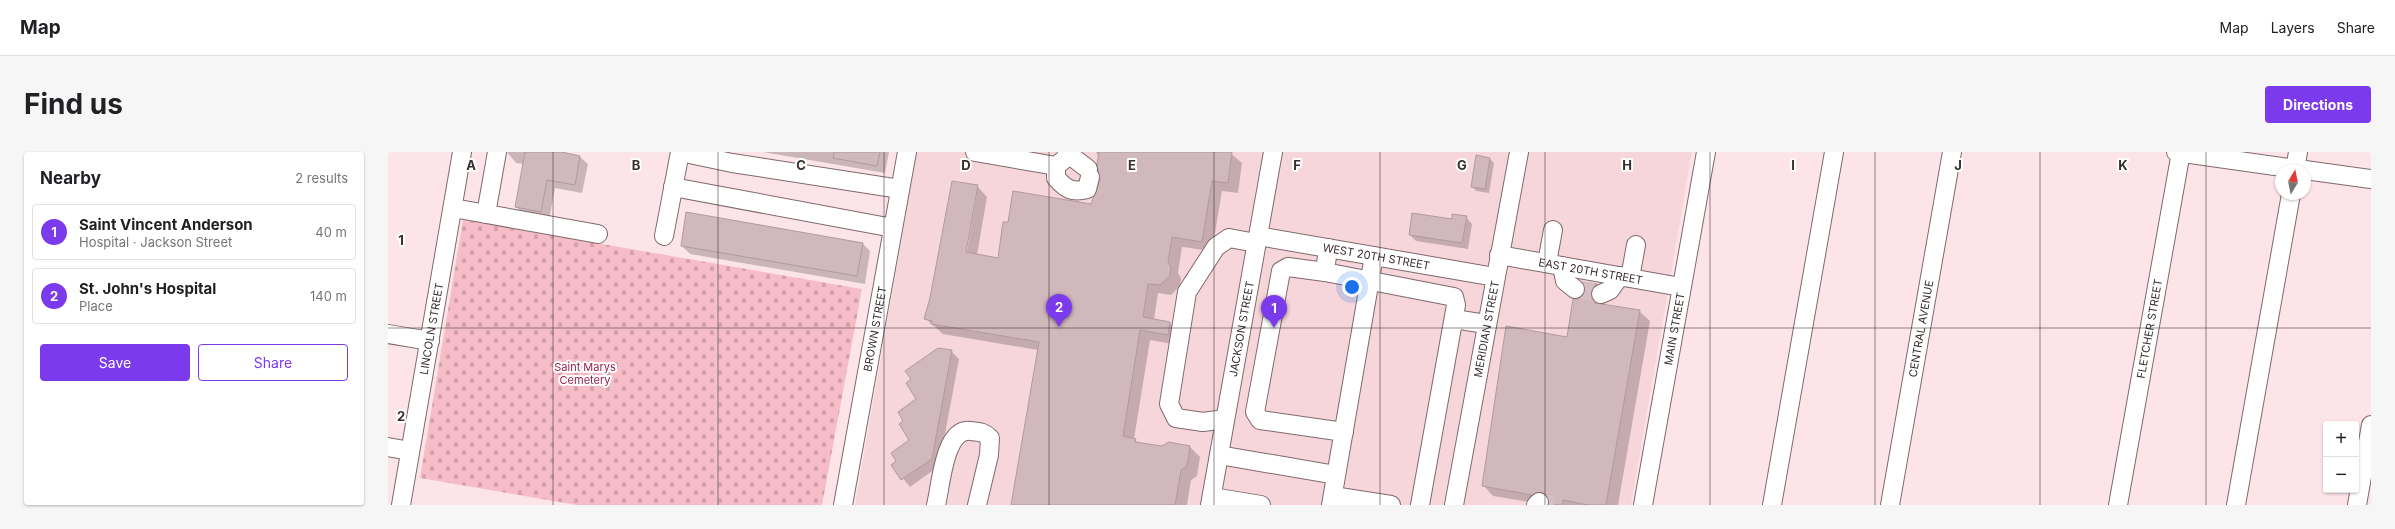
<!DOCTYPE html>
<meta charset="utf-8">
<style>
body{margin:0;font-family:Inter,sans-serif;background:#f6f6f6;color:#202124}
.controls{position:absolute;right:12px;bottom:12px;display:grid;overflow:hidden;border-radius:4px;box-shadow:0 1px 3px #0004}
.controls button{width:36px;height:36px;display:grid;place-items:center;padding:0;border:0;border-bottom:1px solid #e0e0e0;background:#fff;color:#202124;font:20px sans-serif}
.compass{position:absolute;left:1887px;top:12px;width:36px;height:36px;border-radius:50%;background:#fff;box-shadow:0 1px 3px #0004;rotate:10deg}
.you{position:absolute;left:964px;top:135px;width:14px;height:14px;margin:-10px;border:3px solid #fff;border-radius:50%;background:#1a73e8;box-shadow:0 0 0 6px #1a73e833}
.badge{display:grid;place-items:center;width:26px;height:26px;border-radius:50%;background:#7c3aed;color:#fff;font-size:13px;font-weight:700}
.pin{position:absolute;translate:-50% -33px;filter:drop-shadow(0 1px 2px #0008)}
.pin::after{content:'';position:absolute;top:21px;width:14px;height:12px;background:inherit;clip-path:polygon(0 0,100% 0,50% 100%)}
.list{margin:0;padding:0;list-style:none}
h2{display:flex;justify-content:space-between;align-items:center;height:52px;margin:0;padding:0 16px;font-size:17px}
h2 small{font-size:13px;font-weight:400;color:#757577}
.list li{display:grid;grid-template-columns:26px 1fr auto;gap:12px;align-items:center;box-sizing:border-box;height:56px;margin:0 8px 8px;padding:0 8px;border:1px solid #e0e0e0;border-radius:4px}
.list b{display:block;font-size:15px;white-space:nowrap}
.list p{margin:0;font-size:13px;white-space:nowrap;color:#757577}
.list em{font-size:13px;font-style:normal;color:#757577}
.actions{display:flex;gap:8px;padding:12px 16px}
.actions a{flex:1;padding:9px 0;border:1px solid #7c3aed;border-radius:4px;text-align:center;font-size:14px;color:#7c3aed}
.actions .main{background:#7c3aed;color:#fff}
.map{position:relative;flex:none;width:1983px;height:353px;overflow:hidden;border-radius:4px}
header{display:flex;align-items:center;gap:24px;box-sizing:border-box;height:56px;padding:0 20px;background:#fff;border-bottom:1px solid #e0e0e0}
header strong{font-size:19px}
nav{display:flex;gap:22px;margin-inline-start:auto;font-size:14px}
.intro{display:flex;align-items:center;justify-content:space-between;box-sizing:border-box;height:96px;padding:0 24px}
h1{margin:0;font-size:28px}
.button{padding:10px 18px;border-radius:4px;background:#7c3aed;color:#fff;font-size:14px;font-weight:700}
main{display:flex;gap:24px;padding:0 24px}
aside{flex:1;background:#fff;border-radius:4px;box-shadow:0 1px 3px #0004}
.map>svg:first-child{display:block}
.built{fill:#f7d6db}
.cemetery{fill:url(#cemetery-stones)}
.shadow{fill:#0003;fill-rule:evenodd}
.building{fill:#d0b8bc;stroke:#b19a9e}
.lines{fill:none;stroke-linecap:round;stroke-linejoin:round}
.minor-tunnel{stroke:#d5bfc4;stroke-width:18;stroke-dasharray:18 9;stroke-linecap:butt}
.minor-casing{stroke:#7f696d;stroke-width:20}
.minor{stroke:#fff;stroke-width:18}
.grid{fill:none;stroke:#372d2f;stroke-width:1;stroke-opacity:0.55}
.labels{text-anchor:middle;stroke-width:4;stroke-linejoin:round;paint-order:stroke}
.street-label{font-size:11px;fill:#372d2f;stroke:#fff}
.park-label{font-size:11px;fill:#97224b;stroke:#fff}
.grid-label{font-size:13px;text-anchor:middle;font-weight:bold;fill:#372d2f;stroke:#fff;stroke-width:4;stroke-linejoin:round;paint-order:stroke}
</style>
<header>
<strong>Map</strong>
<nav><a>Map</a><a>Layers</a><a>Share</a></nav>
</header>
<div class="intro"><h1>Find us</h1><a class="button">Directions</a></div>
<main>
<aside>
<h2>Nearby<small>2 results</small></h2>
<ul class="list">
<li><span class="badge">1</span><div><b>Saint Vincent Anderson</b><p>Hospital · Jackson Street</p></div><em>40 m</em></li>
<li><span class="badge">2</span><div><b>St. John's Hospital</b><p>Place</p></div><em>140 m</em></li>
</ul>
<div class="actions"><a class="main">Save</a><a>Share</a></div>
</aside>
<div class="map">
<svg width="1983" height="353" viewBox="0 0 1983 353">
<defs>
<pattern id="cemetery-stones" width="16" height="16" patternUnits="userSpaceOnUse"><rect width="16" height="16" fill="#f6bdc8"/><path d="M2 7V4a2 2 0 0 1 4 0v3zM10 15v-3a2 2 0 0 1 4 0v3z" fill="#d4a3ac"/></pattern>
</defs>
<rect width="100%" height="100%" fill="#fde4e9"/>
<polygon class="built" points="529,0 1304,0 1243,353 467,353"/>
<polygon class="cemetery" points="75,68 474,137 434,353 189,353 32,326"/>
<g class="shadow">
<polygon points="119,0 170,0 192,5 200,12 194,41 167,36 161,68 136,63 128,55 136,12 128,11"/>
<polygon points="375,0 501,0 497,21"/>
<path d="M708 0H841L854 11 850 41 834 39 824 99 794 95 790 121 793 126 792 134 783 143 770 141 766 168 782 171 792 181 790 193 762 188 746 287 751 292 774 296 802 295 812 305 809 324 803 328 799 353H624L650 198 555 182 538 167 589 34 599 45 589 103 611 107 621 71 704 54 713 28 711 5ZM587 41H589L578 105H576Z"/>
<polygon points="1102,7 1106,11 1101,41 1088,39 1084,34"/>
<polygon points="1078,65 1084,72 1080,97 1028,89 1022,83 1065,68"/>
<polygon points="474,91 482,99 477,132 302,102 294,94"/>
<polygon points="1196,131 1208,133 1218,143 1212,152 1251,159 1262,169 1230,353 1162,353 1162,350 1154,352 1105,344 1095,333 1179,187 1192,148 1198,139"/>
<polygon points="563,199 571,207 551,314 522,335 504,313 510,309 523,288 516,269"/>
</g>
<g class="building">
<polygon points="137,0 174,0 192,4 187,33 159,28 153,60 127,55"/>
<polygon points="446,0 492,0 489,14 445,6"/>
<polygon points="711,0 844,0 840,31 824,29 814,90 784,85 780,110 783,115 782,124 772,133 760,132 755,165 782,170 780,183 752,178 735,284 748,287 747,290 774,294 781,290 802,294 799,314 793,318 787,353 623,353 651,190 543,172 544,169 536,167 542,146 564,29 590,33 578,100 610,106 615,70 620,70 625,39 703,52 712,28 709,12"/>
<polygon points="1088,3 1102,6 1097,37 1083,35"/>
<polygon points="298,60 475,91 469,124 293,94"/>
<polygon points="1024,61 1064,67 1064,62 1079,64 1074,91 1021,83"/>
<polygon points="1194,130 1209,132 1203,141 1207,151 1252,158 1218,353 1200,353 1175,348 1174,353 1161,353 1161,347 1154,340 1144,343 1094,334 1118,174 1179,185 1185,147 1191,147 1197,139"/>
<polygon points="550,196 564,198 544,307 513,328 503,313 508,309 503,301 521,288 511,272 515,269 510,260 528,247 518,231 523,227 517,219"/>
</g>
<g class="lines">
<g class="minor-tunnel">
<polyline points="1187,137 1213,142"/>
<polyline points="1151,350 1166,353"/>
</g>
<defs>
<g id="minor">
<polyline points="292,0 344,11 512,37"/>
<polyline points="587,0 668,14 678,6 680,0"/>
<polyline points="1788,0 1915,18"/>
<polyline points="679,1 700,17"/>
<path d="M668 14V26C678 37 684 41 699 37L702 25"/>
<polyline points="1907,18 1910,0"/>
<polyline points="1917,18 1983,27"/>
<polyline points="285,35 505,76"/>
<polyline points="65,56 210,82"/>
<polyline points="98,62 109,0"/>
<polyline points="276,84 292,0"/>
<path id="s1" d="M870 84 1107 125"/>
<polyline points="940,96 937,120 1066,145 1068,153 1032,353"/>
<path id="s2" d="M1111 103 1293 135"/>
<polyline points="1159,111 1165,78"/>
<polyline points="1174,114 1177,129 1187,137"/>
<polyline points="937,120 900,115 893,119 867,260 872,268 956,280"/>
<polyline points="1242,126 1248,93"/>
<polyline points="1213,142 1222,138 1232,124"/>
<polyline points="1066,167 1098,172"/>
<polyline points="0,182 42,189"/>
<polyline points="837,267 815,270 788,266 781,252 799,140 828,95 841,86 868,91"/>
<polyline points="0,295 22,299"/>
<polyline points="831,303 948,323"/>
<polyline points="945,344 1003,353"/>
<polyline points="824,345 873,353"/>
<path id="s3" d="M13 353 74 0"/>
<path id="s4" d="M455 353 519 0"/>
<path d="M548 353C553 334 556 275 583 279 592 280 596 280 602 286L601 303 589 353"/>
<path id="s5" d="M822 353 885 0"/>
<polyline points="943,353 986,104"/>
<path id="s6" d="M1066 353 1131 0"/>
<polyline points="1148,353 1151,350"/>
<path id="s7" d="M1255 353 1318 0"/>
<polyline points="1384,353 1446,0"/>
<path id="s8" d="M1502 353 1564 0"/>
<path id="s9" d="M1730 353 1793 0"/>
<polyline points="1848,353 1903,42"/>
<polyline points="1969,353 1983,273"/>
</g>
</defs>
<use href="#minor" class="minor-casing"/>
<use href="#minor" class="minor"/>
</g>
<path class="grid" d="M165 0V353M330 0V353M496 0V353M661 0V353M826 0V353M992 0V353M1157 0V353M1322 0V353M1487 0V353M1652 0V353M1818 0V353M0 176H1983"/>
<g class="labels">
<g class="street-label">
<text dy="4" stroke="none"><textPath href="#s1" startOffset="120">WEST 20TH STREET</textPath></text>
<text dy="4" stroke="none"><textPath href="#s2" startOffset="93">EAST 20TH STREET</textPath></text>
<text dy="4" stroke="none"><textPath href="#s4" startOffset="179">BROWN STREET</textPath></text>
<text dy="4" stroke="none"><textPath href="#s5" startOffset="179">JACKSON STREET</textPath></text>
<text dy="4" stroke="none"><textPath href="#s6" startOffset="179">MERIDIAN STREET</textPath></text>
<text dy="4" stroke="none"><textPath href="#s7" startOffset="179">MAIN STREET</textPath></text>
<text dy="4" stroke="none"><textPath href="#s8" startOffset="179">CENTRAL AVENUE</textPath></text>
<text dy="4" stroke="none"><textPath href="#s3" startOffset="179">LINCOLN STREET</textPath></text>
<text dy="4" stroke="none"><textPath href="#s9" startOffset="179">FLETCHER STREET</textPath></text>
</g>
<g class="park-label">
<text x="197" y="219">Saint Marys<tspan x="197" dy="13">Cemetery</tspan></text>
</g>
</g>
<g class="grid-label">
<text x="83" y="18">A</text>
<text x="248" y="18">B</text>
<text x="413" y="18">C</text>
<text x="578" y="18">D</text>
<text x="744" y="18">E</text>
<text x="909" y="18">F</text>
<text x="1074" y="18">G</text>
<text x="1239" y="18">H</text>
<text x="1405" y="18">I</text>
<text x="1570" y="18">J</text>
<text x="1735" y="18">K</text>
<text x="13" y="93">1</text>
<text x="13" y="269">2</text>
</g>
</svg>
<div class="controls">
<button>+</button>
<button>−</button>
</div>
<svg class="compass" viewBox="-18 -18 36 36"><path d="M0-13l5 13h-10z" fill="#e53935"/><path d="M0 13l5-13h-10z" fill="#757577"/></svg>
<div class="you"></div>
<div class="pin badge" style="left:886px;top:176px">1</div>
<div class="pin badge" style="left:671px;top:175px">2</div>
</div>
</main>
